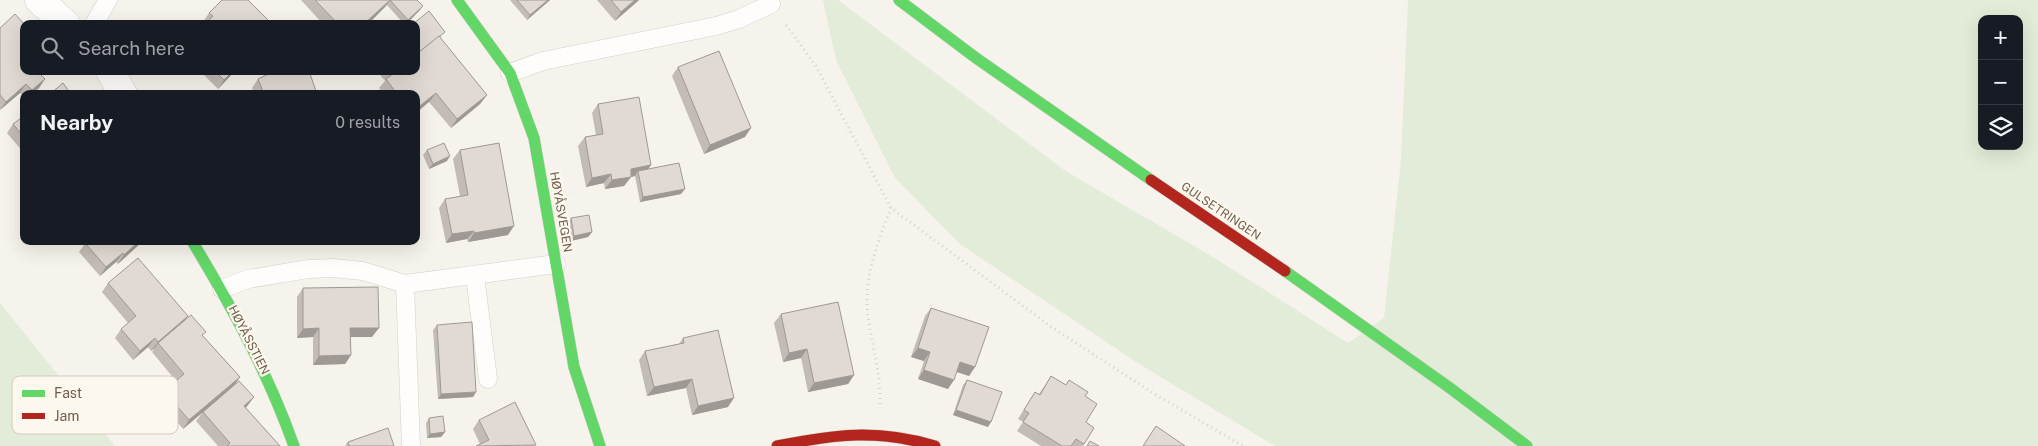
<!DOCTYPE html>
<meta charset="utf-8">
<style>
body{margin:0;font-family:"Public Sans",sans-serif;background:#242831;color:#f1f3f6}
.controls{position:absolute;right:15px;top:15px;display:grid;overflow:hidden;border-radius:10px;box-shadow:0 5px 20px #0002}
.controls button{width:45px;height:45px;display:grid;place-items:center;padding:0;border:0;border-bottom:1px solid #363941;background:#171b24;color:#f1f3f6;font:25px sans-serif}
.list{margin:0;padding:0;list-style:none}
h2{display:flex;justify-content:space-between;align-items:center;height:65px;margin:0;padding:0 20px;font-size:21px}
h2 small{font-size:16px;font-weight:400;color:#9ea1a6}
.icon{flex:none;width:28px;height:28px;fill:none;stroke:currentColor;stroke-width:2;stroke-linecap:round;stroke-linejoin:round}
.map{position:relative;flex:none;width:2038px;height:446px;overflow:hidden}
.search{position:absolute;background:#171b24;box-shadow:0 5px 20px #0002;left:20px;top:20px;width:400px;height:55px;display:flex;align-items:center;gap:12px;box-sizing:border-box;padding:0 18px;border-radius:10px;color:#9ea1a6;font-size:19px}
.panel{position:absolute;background:#171b24;box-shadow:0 5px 20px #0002;left:20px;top:90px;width:400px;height:155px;border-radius:10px}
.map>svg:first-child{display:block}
.green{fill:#e2ecd8;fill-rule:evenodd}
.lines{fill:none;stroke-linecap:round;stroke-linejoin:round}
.lane-casing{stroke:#d4cfc9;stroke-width:19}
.street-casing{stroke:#d4cfc9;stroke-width:29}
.fast-casing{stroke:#d5cfc9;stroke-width:12}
.jam-casing{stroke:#d5cfc9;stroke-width:12}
.path{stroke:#d7d1cc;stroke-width:3;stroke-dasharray:1 4;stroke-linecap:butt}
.lane{stroke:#fefdfc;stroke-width:18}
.street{stroke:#fefdfc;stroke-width:28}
.fast{stroke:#63d668;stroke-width:11}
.jam{stroke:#b3261e;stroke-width:11}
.wall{fill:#c2bbb6}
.shaded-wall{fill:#9e9994}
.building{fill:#e1dad4;stroke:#9e9994}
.labels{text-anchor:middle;stroke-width:4.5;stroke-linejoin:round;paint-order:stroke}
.street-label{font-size:12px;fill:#715e4f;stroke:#fdf8ee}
.key{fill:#fdf8ee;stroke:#d3cabe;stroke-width:1}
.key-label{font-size:14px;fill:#715e4f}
</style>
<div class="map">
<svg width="2038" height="446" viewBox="0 0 2038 446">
<rect width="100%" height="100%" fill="#f6f3ec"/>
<g class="green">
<path d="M823 0H838L1067 172 1213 257 1348 343 1384 318 1401 159 1408 0H2038V446H1275L1136 362 960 244 895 178 836 60ZM1982 19H2019V146H1982Z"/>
<polygon points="0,303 115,446 0,446"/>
</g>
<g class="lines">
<defs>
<g id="lane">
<polyline points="94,24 108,0"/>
<polyline points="510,73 543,61 716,26 739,19 771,4"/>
<polyline points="475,276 488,379"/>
<polyline points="405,284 411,446"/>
<polyline points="222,289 248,279 308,269 333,268 363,271 405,284 556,264"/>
</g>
<g id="street">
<polyline points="39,0 66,24"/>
<polyline points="110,71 123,94"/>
</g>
<g id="fast">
<polyline points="457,0 510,73 534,138 574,367 600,446"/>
<polyline points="899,0 976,58 1151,180"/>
<path d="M192 241C232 307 268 373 294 446"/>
<polyline points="1285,271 1450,388 1527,446"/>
</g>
<g id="jam">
<polyline points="1151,180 1285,271"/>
<path d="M777 446C835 434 878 429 935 446"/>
</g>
</defs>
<use href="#lane" class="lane-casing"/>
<use href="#street" class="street-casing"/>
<use href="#fast" class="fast-casing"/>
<use href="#jam" class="jam-casing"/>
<g class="path">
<polyline points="786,25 816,66 891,208 1050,326 1153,393 1243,446"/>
<path d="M880 404C881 374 872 346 868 316 863 279 878 241 891 208"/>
</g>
<use href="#lane" class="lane"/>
<use href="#street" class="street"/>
<use href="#fast" class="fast"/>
<use href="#jam" class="jam"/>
</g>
<g class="wall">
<polygon points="301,0 417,0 423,6 419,11 406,24 404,24 387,5 368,24 323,24"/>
<polygon points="510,0 550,0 527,20"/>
<polygon points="597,0 639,0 615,21"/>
<polygon points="209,13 272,24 205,24 203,22"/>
<polygon points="416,24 442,37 440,38 487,95 480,104 451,128 429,102 416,94 384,94 379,88 385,81 377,71 416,71"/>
<polygon points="0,28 24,71 45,71 41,75 39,88 32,94 24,94 24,97 20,93 0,110"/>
<polygon points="678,67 745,137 704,154 672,76"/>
<polygon points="200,71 235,71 218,89"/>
<polygon points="258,79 317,94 254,94 252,88"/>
<polygon points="598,104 651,165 648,169 681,194 640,202 635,176 631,177 624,186 605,189 604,183 586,187 578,146 585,137 596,135 592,113"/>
<polygon points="24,116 24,153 7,133 13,124"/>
<polygon points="427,150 447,161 429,169 423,155"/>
<polygon points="460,150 508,235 468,242 467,239 446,243 439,208 445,199 460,196 453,159"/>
<polygon points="571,218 592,232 588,237 571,241 568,223"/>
<polygon points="87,241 143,241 118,264 116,262 100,276 79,252"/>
<polygon points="108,283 188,316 185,321 203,336 240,377 234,385 254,397 246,408 280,446 218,446 196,421 203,412 227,392 183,429 158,399 164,391 176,381 152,352 155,348 151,351 148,347 133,360 115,338 121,329 128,323 102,292"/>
<polygon points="303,288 372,337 351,337 351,355 345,364 313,365 313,337 297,338 297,297"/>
<polygon points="931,308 975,367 969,376 957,372 948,389 918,379 924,361 911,357 925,316"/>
<polygon points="781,314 854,375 848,384 808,392 801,358 783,362 774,323"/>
<polygon points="437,325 476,392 473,397 438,399 433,330"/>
<polygon points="683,338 728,407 692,415 686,388 647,396 639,360 645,351 679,344"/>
<polygon points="1051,376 1085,396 1086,422 1094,428 1083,446 1041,446 1017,431 1023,422 1018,419 1029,401 1035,392 1039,394"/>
<polygon points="967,380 988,427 953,415 963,385"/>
<polygon points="429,418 445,432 441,437 427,438 426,423"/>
<polygon points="479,420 536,446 480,444 473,429"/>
<polygon points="348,442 394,446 345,446"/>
</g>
<g class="shaded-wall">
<polygon points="390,0 385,7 368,24 364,24"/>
<polygon points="548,0 550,0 527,20 530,15"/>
<polygon points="635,0 639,0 615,21 621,12"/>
<polygon points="423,6 419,11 406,24 408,20"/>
<polygon points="233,71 235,71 218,89 224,80"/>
<polygon points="45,79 39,88 32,94 30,94 32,90"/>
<polygon points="26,84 20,93 0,110 6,102"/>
<polygon points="436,93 429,102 416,113 416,109"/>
<polygon points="487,95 480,104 451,128 457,119"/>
<polygon points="751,128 745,137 704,154 710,145"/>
<polygon points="450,156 447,161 429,169 433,164"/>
<polygon points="651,165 645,174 638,171 635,176 631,177 624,186 605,189 612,180 631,169"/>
<polygon points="611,174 604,183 586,187 592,178"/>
<polygon points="685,189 681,194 640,202 643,197"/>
<polygon points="514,226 508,235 468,242 474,233"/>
<polygon points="474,231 467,239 446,243 452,234"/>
<polygon points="592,232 588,237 571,241 574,236"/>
<polygon points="139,241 143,241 118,264 124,255"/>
<polygon points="123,253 116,262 100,276 106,267"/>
<polygon points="188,316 181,325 158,343 155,348 151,351 158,342"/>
<polygon points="319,328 313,337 297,338 303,329"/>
<polygon points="350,328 379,328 372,337 344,337"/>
<polygon points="155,338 148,347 133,360 140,351"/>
<polygon points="918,348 930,352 924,361 911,357"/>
<polygon points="807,349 801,358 783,362 789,353"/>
<polygon points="351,355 345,364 313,365 319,356"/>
<polygon points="960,362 975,367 969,376 954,371"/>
<polygon points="924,370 954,380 948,389 918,379"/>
<polygon points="854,375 848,384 808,392 814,383"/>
<polygon points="240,377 234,386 183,429 189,420"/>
<polygon points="692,379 686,388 647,396 654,387"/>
<polygon points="476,392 473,397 438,399 441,394"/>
<polygon points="254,397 247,406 238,415 244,406"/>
<polygon points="734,398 728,407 692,415 698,406"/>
<polygon points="956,410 991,422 988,427 953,415"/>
<polygon points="445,432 441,437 427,438 430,434"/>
</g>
<g class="building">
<polygon points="222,0 248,0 272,24 205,24 213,16 209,13"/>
<polygon points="315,0 390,0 364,24 338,24"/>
<polygon points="390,0 417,0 423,6 408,20"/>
<polygon points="517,0 548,0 530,15"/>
<polygon points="611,0 635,0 621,12"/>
<polygon points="429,11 445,32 418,53 416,50 416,24 413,24"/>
<polygon points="15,14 24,24 24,71 41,71 39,73 45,79 32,90 26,84 6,102 0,95 0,28"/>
<polygon points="439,36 487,95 457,119 436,93 416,109 416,94 397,94 386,79 393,74 391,71 416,71 416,50 418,53"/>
<polygon points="719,51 751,128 710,145 678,67"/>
<polygon points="215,71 233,71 224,80"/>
<polygon points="275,71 309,71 317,94 264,94 258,79"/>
<polygon points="63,83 71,94 50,94"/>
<polygon points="639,97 651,165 631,169 631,177 612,180 611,174 592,178 585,137 603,134 598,104"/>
<polygon points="24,116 24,137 13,124"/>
<polygon points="444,143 450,156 433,164 427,150"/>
<polygon points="499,143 514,226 474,233 474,231 452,234 445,199 468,195 460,150"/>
<polygon points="679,163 685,189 643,197 638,171"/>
<polygon points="589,215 592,232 574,236 571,218"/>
<polygon points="87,241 139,241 124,255 123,253 106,267 85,243"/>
<polygon points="138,258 188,316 158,342 155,338 140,351 121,329 136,316 108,283"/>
<polygon points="378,287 379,328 350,328 351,355 319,356 319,328 303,329 303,288"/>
<polygon points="838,302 854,375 814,383 807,349 789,353 781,314"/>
<polygon points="931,308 989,327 975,367 960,362 954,380 924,370 930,352 918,348"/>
<polygon points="191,315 206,332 202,335 240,377 189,420 164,391 184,374 158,343"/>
<polygon points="472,322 476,392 441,394 437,325"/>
<polygon points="718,330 734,398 698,406 692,379 654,387 645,351 684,343 683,338"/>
<polygon points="1051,376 1066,385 1069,380 1088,392 1085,396 1097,404 1086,422 1094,428 1084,444 1076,439 1071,446 1062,446 1023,422 1029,413 1024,410 1035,392 1040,395"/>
<polygon points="967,380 1002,392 991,422 956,410"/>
<polygon points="239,381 254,397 244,406 280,446 227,446 230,443 203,412"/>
<polygon points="515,402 536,445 476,446 489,440 479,420"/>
<polygon points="443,416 445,432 430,434 429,418"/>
<polygon points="1156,426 1185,446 1143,446"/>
<polygon points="388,428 394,446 349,446 348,442"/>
<polygon points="1090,441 1099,446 1087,446"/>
</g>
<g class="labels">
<g class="street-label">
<text transform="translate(1221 211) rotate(34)" y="4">GULSETRINGEN</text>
<text transform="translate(561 212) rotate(80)" y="4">HØYÅSVEGEN</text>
<text transform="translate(249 340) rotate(63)" y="4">HØYÅSSTIEN</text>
</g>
</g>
<rect x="12" y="376" width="166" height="58" rx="8" class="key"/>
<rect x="22" y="390" width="23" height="7" fill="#63d668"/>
<rect x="22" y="413" width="23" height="6" fill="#b3261e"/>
<g class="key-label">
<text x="54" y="398">Fast</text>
<text x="54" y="421">Jam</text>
</g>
</svg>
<div class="controls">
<button>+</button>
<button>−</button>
<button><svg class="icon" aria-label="layers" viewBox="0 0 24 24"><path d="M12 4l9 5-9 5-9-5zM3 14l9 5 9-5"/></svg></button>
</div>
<div class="search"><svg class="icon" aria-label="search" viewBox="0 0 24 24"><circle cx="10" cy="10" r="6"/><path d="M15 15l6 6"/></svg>Search here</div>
<section class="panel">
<h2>Nearby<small>0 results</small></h2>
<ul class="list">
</ul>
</section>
</div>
